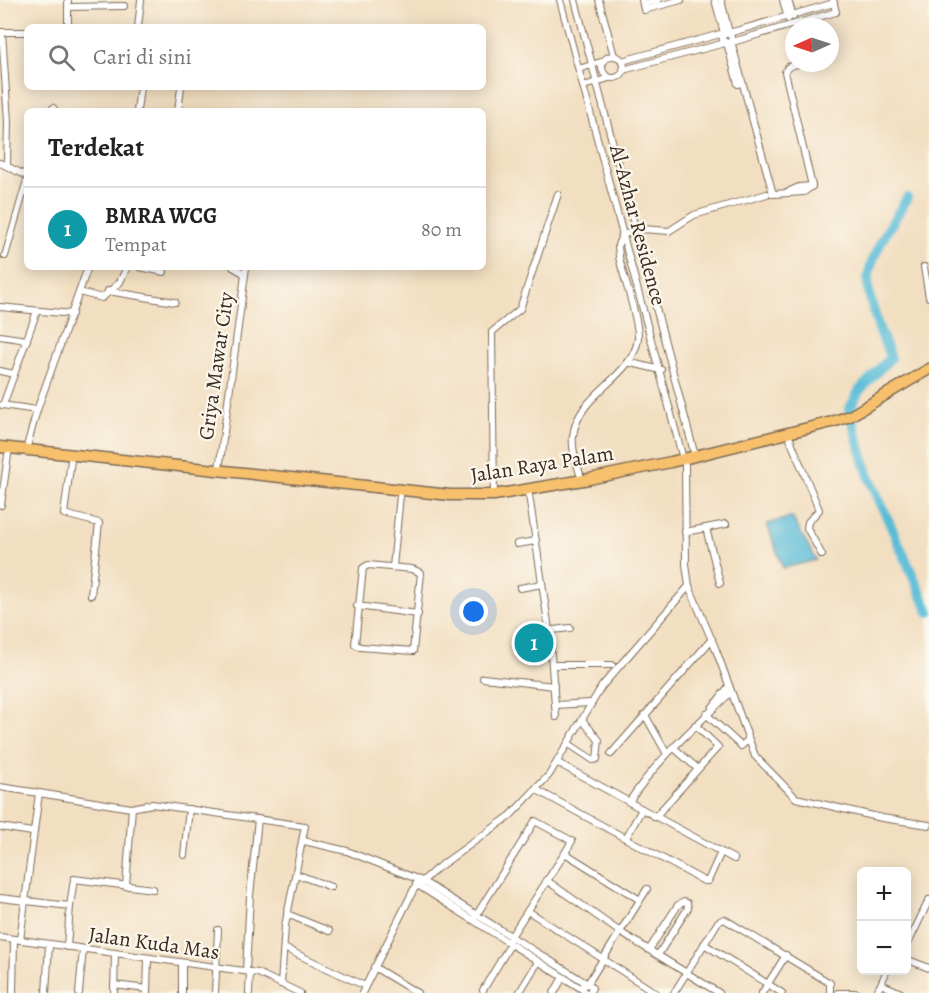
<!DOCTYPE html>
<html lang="id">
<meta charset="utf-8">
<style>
body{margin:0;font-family:Alegreya,serif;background:#f2f2f2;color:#222}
.controls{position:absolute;right:18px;bottom:18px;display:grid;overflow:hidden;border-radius:9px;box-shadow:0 3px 15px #0003}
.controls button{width:54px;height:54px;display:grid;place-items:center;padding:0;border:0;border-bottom:2px solid #e0e0e0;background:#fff;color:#222;font:30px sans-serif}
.compass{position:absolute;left:785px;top:18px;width:54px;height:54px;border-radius:50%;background:#fff;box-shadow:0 3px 15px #0003;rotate:267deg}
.you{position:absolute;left:474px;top:612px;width:21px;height:21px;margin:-15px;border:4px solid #fff;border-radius:50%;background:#1a73e8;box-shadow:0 0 0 9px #1a73e833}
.badge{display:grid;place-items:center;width:39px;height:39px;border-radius:50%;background:#c8321e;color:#fff;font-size:20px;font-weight:700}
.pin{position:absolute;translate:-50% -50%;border:3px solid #fff;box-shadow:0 2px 6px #0006}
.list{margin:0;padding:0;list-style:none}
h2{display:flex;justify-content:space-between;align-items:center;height:78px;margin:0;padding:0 24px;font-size:26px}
h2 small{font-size:20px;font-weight:400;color:#767676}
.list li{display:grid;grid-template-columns:39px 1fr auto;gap:18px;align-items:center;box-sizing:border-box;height:84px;padding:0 24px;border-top:2px solid #e0e0e0}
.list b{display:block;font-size:22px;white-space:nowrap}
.list p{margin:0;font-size:20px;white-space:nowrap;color:#767676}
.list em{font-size:20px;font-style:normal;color:#767676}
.icon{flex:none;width:33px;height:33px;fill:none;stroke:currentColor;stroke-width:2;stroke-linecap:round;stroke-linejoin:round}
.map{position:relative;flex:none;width:929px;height:993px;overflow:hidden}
.search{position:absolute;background:#fff;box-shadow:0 3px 15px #0003;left:24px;top:24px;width:462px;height:66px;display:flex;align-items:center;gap:15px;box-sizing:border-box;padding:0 21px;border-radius:9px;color:#767676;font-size:22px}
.panel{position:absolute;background:#fff;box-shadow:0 3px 15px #0003;left:24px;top:108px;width:462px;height:162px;border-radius:9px}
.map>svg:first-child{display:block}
.water{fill:#59bcd7;stroke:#4a737a;stroke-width:1.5}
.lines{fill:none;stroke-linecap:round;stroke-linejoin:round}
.river{stroke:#59bcd7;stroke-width:10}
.street-casing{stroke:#7b6957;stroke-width:8}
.primary-casing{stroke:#7b6957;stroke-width:13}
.street{stroke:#fff;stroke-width:6}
.primary{stroke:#f7c06c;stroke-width:10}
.labels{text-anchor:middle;stroke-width:4.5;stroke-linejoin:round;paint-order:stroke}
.street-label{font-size:21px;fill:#3b2a1e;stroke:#fbf7ec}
</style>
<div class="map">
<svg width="929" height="993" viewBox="0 0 929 993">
<rect width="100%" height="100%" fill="#fbf7ec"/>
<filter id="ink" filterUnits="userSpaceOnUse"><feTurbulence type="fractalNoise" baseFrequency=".0167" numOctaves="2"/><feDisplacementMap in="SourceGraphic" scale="12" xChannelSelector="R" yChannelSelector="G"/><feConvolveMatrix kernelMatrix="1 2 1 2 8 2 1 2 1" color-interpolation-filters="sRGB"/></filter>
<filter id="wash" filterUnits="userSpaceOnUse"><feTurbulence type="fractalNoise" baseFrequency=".008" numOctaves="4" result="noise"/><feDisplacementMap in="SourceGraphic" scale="24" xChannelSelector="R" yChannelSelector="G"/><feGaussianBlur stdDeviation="1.35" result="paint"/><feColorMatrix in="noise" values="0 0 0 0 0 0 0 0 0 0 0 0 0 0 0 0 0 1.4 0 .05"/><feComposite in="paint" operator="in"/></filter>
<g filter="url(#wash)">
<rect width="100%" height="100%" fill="#f2dec0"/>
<polygon class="water" points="792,517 816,560 783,568 767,524"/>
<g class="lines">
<path class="river" d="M907 198C894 221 868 256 868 283 868 296 874 310 877 323 880 334 889 350 890 358L859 391 849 410 869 477 929 612"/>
</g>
</g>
<g filter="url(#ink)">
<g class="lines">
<defs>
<g id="street">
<polyline points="560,0 683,459"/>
<polyline points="575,0 695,456"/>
<polyline points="599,0 614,56"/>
<polyline points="642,0 644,10 681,0"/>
<polyline points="721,0 729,33 834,3"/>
<polyline points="783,0 788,19"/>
<polyline points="788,0 793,17"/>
<polyline points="643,4 658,0"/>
<polyline points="68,7 124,6"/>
<polyline points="68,27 68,0"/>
<polyline points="138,27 141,0"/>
<polyline points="0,32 27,32"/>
<polyline points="2,32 8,122 7,165"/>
<polyline points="731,41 773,194 804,192 812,186 785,72 788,67 801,63"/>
<polyline points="733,41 729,33 722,35 723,41 729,43 836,12 833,0"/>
<polyline points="727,43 738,84"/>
<circle cx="613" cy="67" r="11"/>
<polyline points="622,61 724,33 715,0"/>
<polyline points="579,69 604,61"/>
<polyline points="623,70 725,43"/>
<polyline points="584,86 609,78"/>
<polyline points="53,108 55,111"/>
<polyline points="137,111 140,87"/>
<polyline points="178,111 181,87"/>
<polyline points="0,163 27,176"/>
<polyline points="790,191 799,187 812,186"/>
<polyline points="5,256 27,180"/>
<polyline points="140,267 164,272"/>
<polyline points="233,267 245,274"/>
<polyline points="924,267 929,297"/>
<polyline points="108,291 175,302"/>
<polyline points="79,292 102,298 120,282 127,267"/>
<polyline points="0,307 72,314"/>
<polyline points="0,336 27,340"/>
<polyline points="627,362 661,370"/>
<polyline points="0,371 14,374"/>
<polyline points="2,405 37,410"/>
<polyline points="3,405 37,311"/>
<polyline points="790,439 819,510 808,522 807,528 822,555"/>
<polyline points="26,450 37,410 88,267"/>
<polyline points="71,460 64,514 99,523 91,595"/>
<polyline points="685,464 686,564 689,586 716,650 755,756 796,798 882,818 929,825"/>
<polyline points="219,469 246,267"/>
<path d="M582 482C579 467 571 452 573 436 578 392 634 378 638 338 639 320 623 276 619 257L618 245 622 235 642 229 669 231 694 215 767 194"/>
<polyline points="494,495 492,332 520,309 558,194"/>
<polyline points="529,495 549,630 556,717"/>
<polyline points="1,505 9,448"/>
<polyline points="706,528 726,524"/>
<polyline points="685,532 706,528 720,583"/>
<polyline points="517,544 536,541"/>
<polygon points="368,565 412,569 421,573 413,651 360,647 355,644 363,568"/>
<polyline points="393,567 400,495"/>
<polyline points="520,588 542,584"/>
<polyline points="357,606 418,614"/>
<polyline points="519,634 570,628"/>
<polyline points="553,665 612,665"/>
<polyline points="483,678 554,686"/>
<polyline points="555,705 590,703"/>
<polyline points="712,708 729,686"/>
<polyline points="706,714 741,746 748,740"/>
<polyline points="645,715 667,754"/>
<polyline points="569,744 593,760 597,759 599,740 583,721"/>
<polyline points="673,747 698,769"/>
<polyline points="611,754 712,639"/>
<polyline points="558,763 642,809"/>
<polyline points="0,787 39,793 20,940"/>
<polyline points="535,789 704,881 708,881 721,852"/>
<polyline points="39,793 131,808 152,804 305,826 285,926 281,984"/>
<path d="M629 802C657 759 695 727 731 692"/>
<polyline points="655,817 718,747 695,725"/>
<polyline points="0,827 32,832"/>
<polyline points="626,838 642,809 734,859"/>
<polyline points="304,841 347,851 422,881 586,983"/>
<polyline points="184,855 189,809"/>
<polyline points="296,874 331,887"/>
<polyline points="546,880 620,932 719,993"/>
<polyline points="416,884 582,989"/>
<polyline points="126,886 132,808"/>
<polyline points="0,898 70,906 67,947"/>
<polyline points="70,906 74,879 153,889"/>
<polyline points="528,911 656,993"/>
<polyline points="287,914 329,931"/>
<polyline points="474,919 535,821 572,841 565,853"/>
<polyline points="0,937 258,973 300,993"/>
<polyline points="510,938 565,853 640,900"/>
<polyline points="704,944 782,993"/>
<polyline points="284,948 365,986"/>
<polyline points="906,948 929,900"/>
<polyline points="649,950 678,905 684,902 687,903 688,908 658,955"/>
<polyline points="906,959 929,968"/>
<polyline points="374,967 417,993"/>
<polyline points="887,970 881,984 901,993"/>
<polyline points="246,971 250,896 258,819"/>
<polyline points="588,983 647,889"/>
<polyline points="114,985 147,989"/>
<polyline points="483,990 510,945"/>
<polyline points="13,993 14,939"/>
<polyline points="46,993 49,944"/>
<polyline points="79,993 83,949"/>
<polyline points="114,993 115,953"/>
<polyline points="147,993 148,958"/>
<polyline points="182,993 182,965"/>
<polyline points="215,993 218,930"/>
<polyline points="249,993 250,972"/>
<polyline points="362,993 414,889 436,869 510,816 549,775 602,686 689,586"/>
<polyline points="519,993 538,962"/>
<polyline points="554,993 563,977"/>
<polyline points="585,993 582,987 588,983 592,988 589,993"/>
<polyline points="674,993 718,922 724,919 830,983 830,993"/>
<polyline points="762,993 786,955"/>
<polyline points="838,993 856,993"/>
<polyline points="876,993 881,984"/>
</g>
<polyline id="primary" points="0,447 450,495 494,495 589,479 671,462 832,422 850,416 929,369"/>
</defs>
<use href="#street" class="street-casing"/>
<use href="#primary" class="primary-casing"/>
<use href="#street" class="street"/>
<use href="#primary" class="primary"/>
</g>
</g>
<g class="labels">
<g class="street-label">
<text transform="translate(638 225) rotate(75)" y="7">Al-Azhar Residence</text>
<text transform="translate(216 366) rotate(-82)" y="7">Griya Mawar City</text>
<text transform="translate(542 464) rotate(-9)" y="7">Jalan Raya Palam</text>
<text transform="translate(154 943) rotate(8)" y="7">Jalan Kuda Mas</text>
</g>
</g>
</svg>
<div class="controls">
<button>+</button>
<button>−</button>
</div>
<svg class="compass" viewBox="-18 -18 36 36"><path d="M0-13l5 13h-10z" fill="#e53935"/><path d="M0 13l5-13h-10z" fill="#767676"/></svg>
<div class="you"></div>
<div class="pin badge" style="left:534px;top:643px;background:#0f9aa8">1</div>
<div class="search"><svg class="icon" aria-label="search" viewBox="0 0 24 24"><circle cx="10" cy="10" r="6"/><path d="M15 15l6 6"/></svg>Cari di sini</div>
<section class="panel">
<h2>Terdekat<small></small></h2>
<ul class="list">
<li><span class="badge" style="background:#0f9aa8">1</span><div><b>BMRA WCG</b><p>Tempat</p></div><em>80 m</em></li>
</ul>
</section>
</div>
